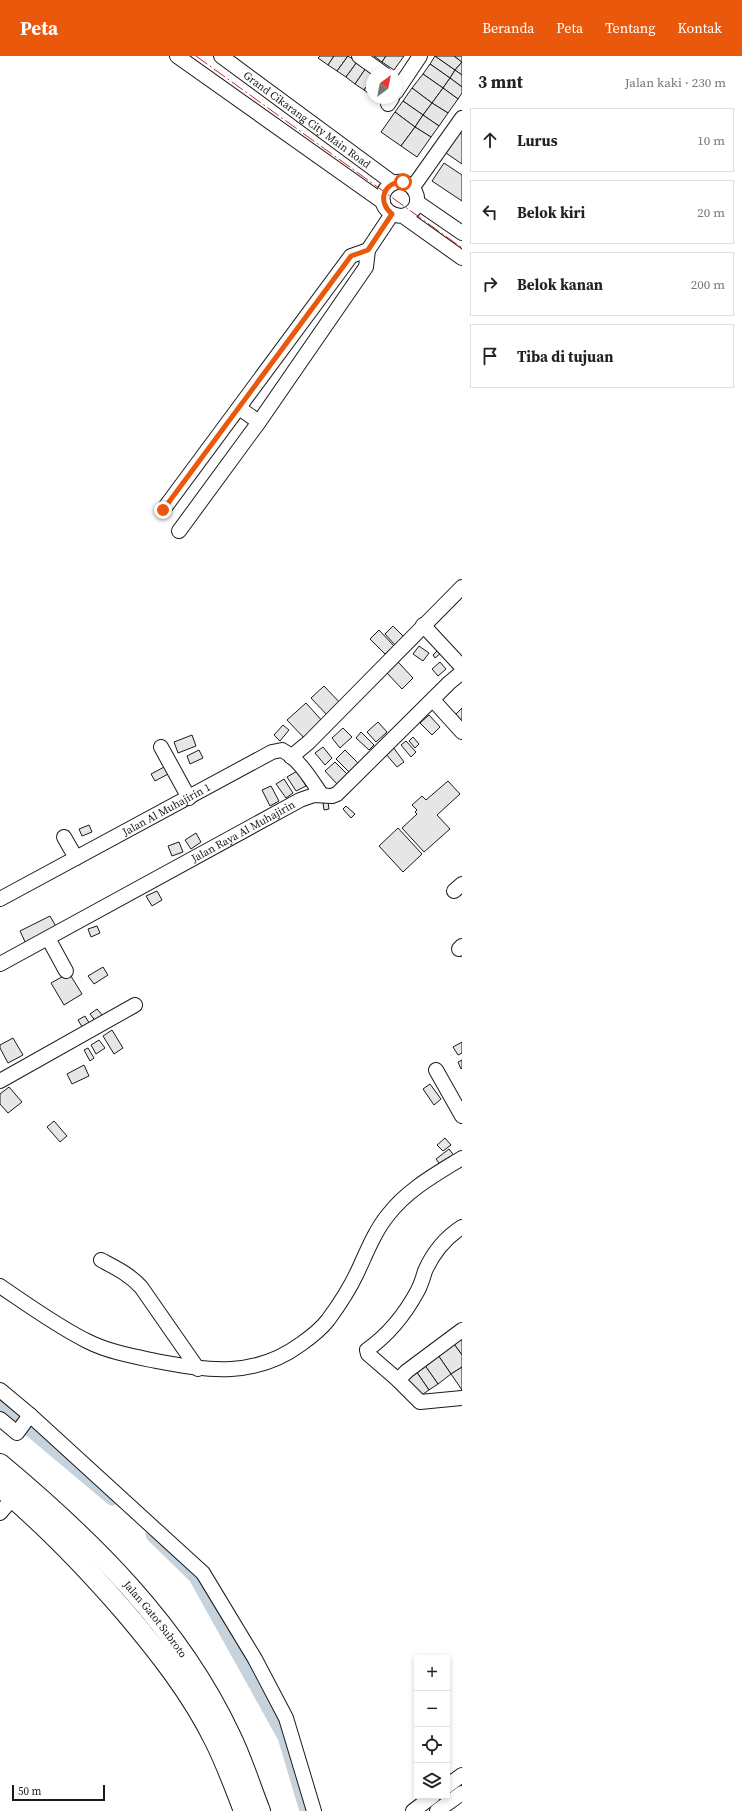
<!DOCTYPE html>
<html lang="id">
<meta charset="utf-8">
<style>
body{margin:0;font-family:"Source Serif 4",serif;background:#f6f6f6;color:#222}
.controls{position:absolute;right:12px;bottom:12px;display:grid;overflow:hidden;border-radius:0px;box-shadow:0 2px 6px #0003}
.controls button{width:36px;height:36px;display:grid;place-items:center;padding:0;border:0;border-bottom:1px solid #e0e0e0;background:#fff;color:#222;font:20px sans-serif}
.compass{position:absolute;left:366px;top:12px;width:36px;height:36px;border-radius:50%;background:#fff;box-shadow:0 2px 6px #0003;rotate:32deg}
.scale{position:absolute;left:12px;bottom:10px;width:93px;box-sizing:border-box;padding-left:4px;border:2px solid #1a1a1a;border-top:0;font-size:11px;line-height:14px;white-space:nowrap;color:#1a1a1a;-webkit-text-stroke:3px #fff;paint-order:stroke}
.stop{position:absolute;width:12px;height:12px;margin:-9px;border:3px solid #ea580c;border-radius:50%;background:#fff}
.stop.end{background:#ea580c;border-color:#fff;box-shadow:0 1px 4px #0008}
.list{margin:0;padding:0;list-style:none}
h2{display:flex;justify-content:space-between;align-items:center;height:52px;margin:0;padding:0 16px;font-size:17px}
h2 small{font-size:13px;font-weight:400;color:#767676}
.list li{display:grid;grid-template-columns:26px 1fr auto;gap:12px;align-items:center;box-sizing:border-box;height:64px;margin:0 8px 8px;padding:0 8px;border:1px solid #e0e0e0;border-radius:0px}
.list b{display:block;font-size:15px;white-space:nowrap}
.list em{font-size:13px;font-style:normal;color:#767676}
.icon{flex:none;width:22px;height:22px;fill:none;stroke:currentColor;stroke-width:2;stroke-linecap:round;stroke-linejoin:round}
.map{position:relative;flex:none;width:462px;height:1755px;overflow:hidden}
header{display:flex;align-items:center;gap:24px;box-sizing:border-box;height:56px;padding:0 20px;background:#ea580c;color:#fff}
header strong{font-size:19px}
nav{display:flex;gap:22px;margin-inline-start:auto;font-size:14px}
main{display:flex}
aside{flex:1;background:#fff}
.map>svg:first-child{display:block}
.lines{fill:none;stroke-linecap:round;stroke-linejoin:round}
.canal{stroke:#c6d2dc;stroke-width:13}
.building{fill:#e6e6e6;stroke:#1a1a1a}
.minor-casing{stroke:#1a1a1a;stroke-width:16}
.highway-casing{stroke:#1a1a1a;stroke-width:22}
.minor{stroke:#fff;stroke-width:14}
.highway{stroke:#fff;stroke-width:20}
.power{stroke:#c62828;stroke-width:1;stroke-dasharray:14 3 2 3;stroke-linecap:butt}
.route{stroke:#ea580c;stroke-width:5}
.labels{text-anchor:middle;stroke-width:3;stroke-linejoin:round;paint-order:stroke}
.street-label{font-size:11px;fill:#1a1a1a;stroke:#fff}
</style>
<header>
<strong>Peta</strong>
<nav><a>Beranda</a><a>Peta</a><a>Tentang</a><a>Kontak</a></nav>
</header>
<main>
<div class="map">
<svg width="462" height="1755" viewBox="0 0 462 1755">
<rect width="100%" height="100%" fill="#fff"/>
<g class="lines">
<g class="canal">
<polyline points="0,1349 112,1443"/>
<polyline points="152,1479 195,1521 284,1681 306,1755"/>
</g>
</g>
<g class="building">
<polygon points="320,0 334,0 328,9 318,2"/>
<polygon points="334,0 348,0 337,15 328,9"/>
<polygon points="348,0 357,6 346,21 337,15"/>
<polygon points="374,0 386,0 382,6"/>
<polygon points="386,0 404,0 394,14 382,6"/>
<polygon points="435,0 455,14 450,22 430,8"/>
<polygon points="435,0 454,0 462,6 455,14"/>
<polygon points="454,0 462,0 462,6"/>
<polygon points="357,6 366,12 355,28 346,21"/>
<polygon points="462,6 462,19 455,14"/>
<polygon points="430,8 450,22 443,32 423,18"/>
<polygon points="366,12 374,18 372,18 372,23 364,34 355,28"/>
<polygon points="455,14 462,19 462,31 450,22"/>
<polygon points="423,18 443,32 432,47 412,32"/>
<polygon points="450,22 462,31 462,37 458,43 443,32"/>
<polygon points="372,23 372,40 364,34"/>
<polygon points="412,32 432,47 423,59 403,45"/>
<polygon points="443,32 458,43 448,57 432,47"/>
<polygon points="403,45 423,59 415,71 395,56"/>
<polygon points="432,47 448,57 439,70 423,59"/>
<polygon points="395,56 415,71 401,90 381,76"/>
<polygon points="423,59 439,70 431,81 415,71"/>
<polygon points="415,71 431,81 417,101 401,90"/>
<polygon points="460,77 462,78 462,108 446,97"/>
<polygon points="444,107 462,119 462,145 432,125"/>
<polygon points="393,570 404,581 395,589 385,578"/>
<polygon points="379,574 394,590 385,598 370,583"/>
<polygon points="419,590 429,597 423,605 413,598"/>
<polygon points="438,594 441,597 435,602 433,599"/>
<polygon points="398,606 413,622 402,633 387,617"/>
<polygon points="440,606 446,613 438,620 432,613"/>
<polygon points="324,630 342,649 329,661 311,642"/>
<polygon points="306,647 325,668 307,685 287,664"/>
<polygon points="462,652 462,669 453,661"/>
<polygon points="429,659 440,671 432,679 420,667"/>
<polygon points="378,666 387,676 376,686 367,676"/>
<polygon points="283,669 289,674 280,685 274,679"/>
<polygon points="343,672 352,681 340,692 332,682"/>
<polygon points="361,676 374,689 369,694 356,682"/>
<polygon points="192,679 196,690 178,697 174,686"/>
<polygon points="413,681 419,688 415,692 409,685"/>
<polygon points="406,685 416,696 411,701 401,689"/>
<polygon points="323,691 332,702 325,709 315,697"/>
<polygon points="393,691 404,706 397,711 385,697"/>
<polygon points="199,694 203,702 190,708 187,700"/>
<polygon points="345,694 361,710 352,719 336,703"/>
<polygon points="335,706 347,718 337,728 325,715"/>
<polygon points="166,710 170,717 155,725 151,718"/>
<polygon points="297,715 306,730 296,735 287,721"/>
<polygon points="284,723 293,737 286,742 276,728"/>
<polygon points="448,725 460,738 437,759 450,773 424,796 402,772 417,758 415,756 417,754 412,749 422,740 426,744"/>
<polygon points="271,730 279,745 270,750 262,734"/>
<polygon points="328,746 329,753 324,754 323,747"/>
<polygon points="346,750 355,758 351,762 343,753"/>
<polygon points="89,769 92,776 82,780 79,773"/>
<polygon points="398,772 422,798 403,816 379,790"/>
<polygon points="196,777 201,786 191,793 185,784"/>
<polygon points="179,786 183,796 172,800 168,790"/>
<polygon points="157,835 162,844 152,850 146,840"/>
<polygon points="50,860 58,874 27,890 20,875"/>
<polygon points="97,870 100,877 91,881 88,873"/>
<polygon points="103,911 108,919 94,928 88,920"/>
<polygon points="69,917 82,938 64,949 51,927"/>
<polygon points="97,953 104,961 97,967 90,958"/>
<polygon points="85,960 91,970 84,974 78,964"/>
<polygon points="112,974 123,992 114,998 103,980"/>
<polygon points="13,982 23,999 8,1007 0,992 0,989"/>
<polygon points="99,984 105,992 96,998 91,989"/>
<polygon points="462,986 462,997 458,999 453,991"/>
<polygon points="88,992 94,1002 90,1005 84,994"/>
<polygon points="462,1004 462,1012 461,1013 458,1006"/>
<polygon points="84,1009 89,1020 72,1028 67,1018"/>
<polygon points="430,1028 441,1043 434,1049 423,1033"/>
<polygon points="9,1031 22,1046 8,1057 0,1048 0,1038"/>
<polygon points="54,1065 67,1080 60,1086 47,1071"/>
<polygon points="445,1082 451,1089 443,1095 437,1089"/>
<polygon points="449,1093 455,1101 442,1111 436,1103"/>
<polygon points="462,1282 462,1299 454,1288"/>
<polygon points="454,1288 462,1299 462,1311 451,1318 438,1299"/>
<polygon points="438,1299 451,1318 438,1328 424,1308"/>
<polygon points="424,1308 438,1328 429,1334 416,1315"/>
<polygon points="462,1311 462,1334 451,1318"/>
<polygon points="416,1315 429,1334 416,1343 403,1324"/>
</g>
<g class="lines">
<defs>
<g id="minor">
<polyline points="177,0 383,146"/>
<path id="s1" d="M221 0 393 127"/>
<polyline points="359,0 384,18"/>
<polyline points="396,36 420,0"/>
<polyline points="388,48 392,42"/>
<polyline points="413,131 462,62"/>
<polyline points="417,146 462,177"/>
<path d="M403 160C432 151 411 115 390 129 387 131 384 135 383 139 380 152 391 160 403 160L462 202"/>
<polyline points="239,352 259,366"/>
<polyline points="163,454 351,200 368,194"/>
<polyline points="179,475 259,366 366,211 368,194 392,158"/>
<polyline points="423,569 462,611"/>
<polyline points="433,644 462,676"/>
<polyline points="161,691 189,742"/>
<polyline points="291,701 309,686 462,531"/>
<polyline points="64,781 76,802"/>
<polyline points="454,835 462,828"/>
<path id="s2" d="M0 843 272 696 282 694C299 703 310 722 321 738"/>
<polyline points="48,882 66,915"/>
<polyline points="459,893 462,890"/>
<path id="s3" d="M0 908 300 744 314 739 332 740 337 738 449 627 462 616"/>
<polyline points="436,1014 462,1060"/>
<polyline points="0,1025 135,949"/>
<path d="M101 1204C116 1212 129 1218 141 1231L198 1313"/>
<path d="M0 1230C28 1249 57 1270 87 1285 109 1296 132 1300 156 1305 209 1315 255 1322 301 1288 311 1281 321 1273 328 1264 339 1249 349 1234 357 1217 366 1198 374 1176 388 1159 407 1134 436 1118 462 1102"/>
<polyline points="462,1274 407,1315 398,1324 420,1346 462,1342"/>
<path d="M398 1324 368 1298 367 1294C388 1279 405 1258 417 1236 421 1229 423 1222 425 1215 433 1197 445 1182 462 1171"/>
<polyline points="0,1334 30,1359 203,1517 255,1603 286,1662 314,1755"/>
<polyline points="0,1363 17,1377 30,1359"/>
<polyline points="0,1457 13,1442"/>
<polyline points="447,1730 462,1719"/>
<polyline points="413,1755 433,1740"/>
<polyline points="437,1755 462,1737"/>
</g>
<g id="highway">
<path id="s4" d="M0 1408C91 1484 179 1570 230 1679 242 1703 250 1730 260 1755"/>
<path d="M0 1431C46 1469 86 1511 125 1556 158 1595 192 1638 215 1685 226 1707 235 1731 244 1755"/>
</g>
</defs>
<use href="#minor" class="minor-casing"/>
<use href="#highway" class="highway-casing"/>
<use href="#minor" class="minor"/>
<use href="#highway" class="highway"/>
<polyline class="power" points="196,0 462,192"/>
</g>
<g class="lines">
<path class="route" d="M163 454 351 200 368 194 392 158C377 146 383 126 403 126"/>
</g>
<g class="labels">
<g class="street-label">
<text dy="4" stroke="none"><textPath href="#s1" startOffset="107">Grand Cikarang City Main Road</textPath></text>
<text dy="4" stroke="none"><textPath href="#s2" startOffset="189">Jalan Al Muhajirin 1</textPath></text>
<text dy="4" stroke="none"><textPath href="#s3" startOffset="277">Jalan Raya Al Muhajirin</textPath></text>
<text dy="4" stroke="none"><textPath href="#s4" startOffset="220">Jalan Gatot Subroto</textPath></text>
</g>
</g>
</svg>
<div class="controls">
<button>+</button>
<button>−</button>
<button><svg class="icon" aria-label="locate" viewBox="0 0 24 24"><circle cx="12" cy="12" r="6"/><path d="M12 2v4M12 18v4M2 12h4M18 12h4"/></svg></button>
<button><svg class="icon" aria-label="layers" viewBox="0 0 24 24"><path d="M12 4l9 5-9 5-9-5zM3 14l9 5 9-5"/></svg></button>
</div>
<svg class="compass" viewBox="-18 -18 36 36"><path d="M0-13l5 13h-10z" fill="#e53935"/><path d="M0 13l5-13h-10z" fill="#767676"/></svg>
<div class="scale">50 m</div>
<div class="stop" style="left:403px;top:126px"></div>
<div class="stop end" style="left:163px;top:454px"></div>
</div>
<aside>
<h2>3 mnt<small>Jalan kaki · 230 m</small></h2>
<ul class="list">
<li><svg class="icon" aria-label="ahead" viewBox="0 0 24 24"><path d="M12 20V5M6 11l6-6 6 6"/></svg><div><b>Lurus</b></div><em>10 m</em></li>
<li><svg class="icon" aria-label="left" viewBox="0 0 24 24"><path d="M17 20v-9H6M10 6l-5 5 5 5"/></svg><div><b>Belok kiri</b></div><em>20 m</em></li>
<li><svg class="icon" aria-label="right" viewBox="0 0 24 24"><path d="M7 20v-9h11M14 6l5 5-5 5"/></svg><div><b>Belok kanan</b></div><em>200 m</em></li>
<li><svg class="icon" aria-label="arrive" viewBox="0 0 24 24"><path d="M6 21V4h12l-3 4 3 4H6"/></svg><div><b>Tiba di tujuan</b></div></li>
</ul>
</aside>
</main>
